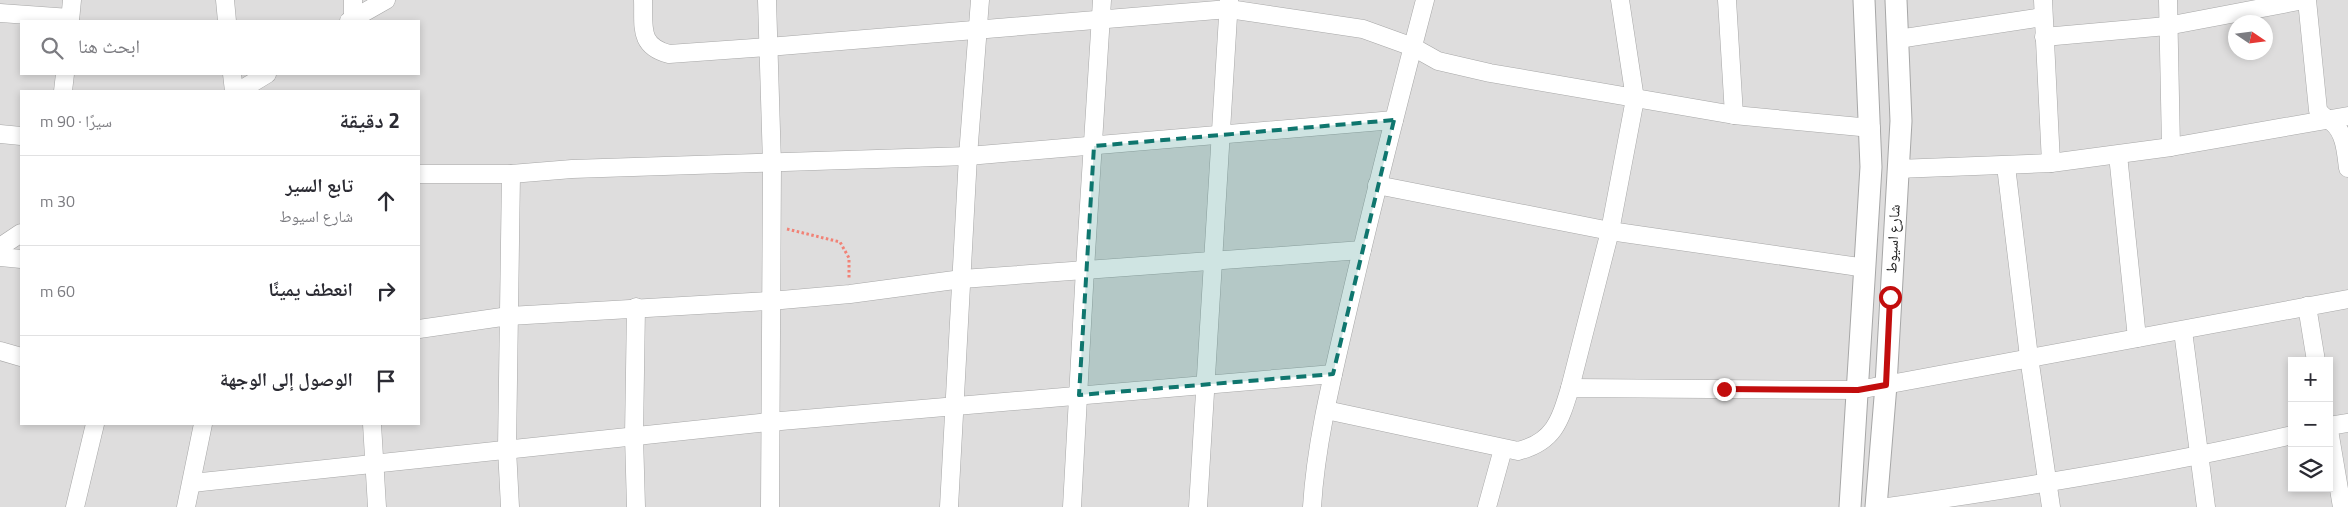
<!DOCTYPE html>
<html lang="ar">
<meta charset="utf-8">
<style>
body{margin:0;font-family:"Titillium Web","Noto Naskh Arabic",sans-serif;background:#f7f7f7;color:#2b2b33;direction:rtl}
.controls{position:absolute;right:15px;bottom:15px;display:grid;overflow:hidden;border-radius:0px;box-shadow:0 2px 8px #0003}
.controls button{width:45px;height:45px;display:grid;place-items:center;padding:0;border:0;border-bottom:1px solid #e1e1e2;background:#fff;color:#2b2b33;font:25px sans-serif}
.compass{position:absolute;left:2228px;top:15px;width:45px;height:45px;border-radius:50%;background:#fff;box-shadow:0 2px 8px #0003;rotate:103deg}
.stop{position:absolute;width:15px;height:15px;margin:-11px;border:4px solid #c20d0d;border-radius:50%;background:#fff}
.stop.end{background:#c20d0d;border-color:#fff;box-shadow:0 1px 5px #0008}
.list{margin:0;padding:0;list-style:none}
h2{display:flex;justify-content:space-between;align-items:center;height:65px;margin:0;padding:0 20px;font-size:21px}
h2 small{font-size:16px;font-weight:400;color:#7c7c81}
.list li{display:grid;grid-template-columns:32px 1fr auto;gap:15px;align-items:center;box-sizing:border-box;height:90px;padding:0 20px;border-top:1px solid #e1e1e2}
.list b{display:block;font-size:19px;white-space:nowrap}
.list p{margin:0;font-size:16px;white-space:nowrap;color:#7c7c81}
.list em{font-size:16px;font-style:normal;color:#7c7c81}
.icon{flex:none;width:28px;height:28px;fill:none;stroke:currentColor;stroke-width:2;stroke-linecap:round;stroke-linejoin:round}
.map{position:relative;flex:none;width:2348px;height:507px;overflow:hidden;direction:ltr}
.search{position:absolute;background:#fff;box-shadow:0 2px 8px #0003;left:20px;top:20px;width:400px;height:55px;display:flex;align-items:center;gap:12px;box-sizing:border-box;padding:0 18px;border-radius:0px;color:#7c7c81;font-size:19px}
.panel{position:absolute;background:#fff;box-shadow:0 2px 8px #0003;left:20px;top:90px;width:400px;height:335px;border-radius:0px;direction:rtl}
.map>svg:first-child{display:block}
.residential{fill:#dedddd;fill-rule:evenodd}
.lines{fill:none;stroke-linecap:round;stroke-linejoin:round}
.minor-casing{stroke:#a7a7a7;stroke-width:19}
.tertiary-casing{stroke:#a7a7a7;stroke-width:23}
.path{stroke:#f18276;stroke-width:3;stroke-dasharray:2.5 2.5;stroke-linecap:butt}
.minor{stroke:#fff;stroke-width:18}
.tertiary{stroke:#fff;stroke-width:21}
.route{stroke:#c20d0d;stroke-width:6}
.marked{fill:#0f766e;fill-opacity:0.2;stroke:#0f766e;stroke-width:4;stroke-dasharray:10 6;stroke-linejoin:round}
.labels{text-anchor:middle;stroke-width:4;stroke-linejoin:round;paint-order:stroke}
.street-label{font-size:15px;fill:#202020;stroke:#fff}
</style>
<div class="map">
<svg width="2348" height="507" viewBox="0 0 2348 507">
<rect width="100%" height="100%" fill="#f0ede7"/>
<path class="residential" d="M0 0H2348V507H0ZM21 21H419V74H21ZM2236 22H2266V52H2236ZM21 91H419V424H21ZM2292 361H2329V488H2292Z"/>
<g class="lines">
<defs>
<g id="minor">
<polyline points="225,0 227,21"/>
<polyline points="353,0 353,19"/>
<path d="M643 0C644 26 638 46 669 54L768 47 1229 9 1363 29 1413 47 1438 61 1490 73 1734 115 1871 128"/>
<polyline points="767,0 772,164 770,507"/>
<polyline points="1727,0 1734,115"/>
<polyline points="2043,0 2051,163"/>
<polyline points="2168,0 2171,147"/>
<path d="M2307 0 2318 110C2322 117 2327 118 2333 123 2345 133 2346 153 2348 168"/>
<polyline points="0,13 70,18"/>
<polyline points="70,21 72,0"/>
<polyline points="349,21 386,0"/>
<polyline points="2044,37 2167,26 2304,0"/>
<polyline points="1898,39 2043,17"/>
<polyline points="232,74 234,91"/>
<polyline points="63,91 65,74"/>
<polyline points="239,91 267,74"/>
<polyline points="0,134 21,136"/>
<polyline points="2118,155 2137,338"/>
<polyline points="2006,166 2029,357 2051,507"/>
<polyline points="1897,169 2051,163 2171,147 2348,116"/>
<polyline points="419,174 511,174 572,169 968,156 1394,120"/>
<polyline points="1377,185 1610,231 1866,268"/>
<polyline points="0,247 21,233"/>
<polyline points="0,257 21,259"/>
<polyline points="2307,306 2316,361"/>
<polyline points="419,329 509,316 770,301 850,294 962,279 1362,250"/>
<polyline points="2183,331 2206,507"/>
<polyline points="0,351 21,357"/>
<polyline points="1570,388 1610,231 1635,99 1620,0"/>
<path d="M1326 410 1518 451C1554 442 1560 421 1570 388L1858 390 2348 299"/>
<polyline points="372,424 377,507"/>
<polyline points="2329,426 2348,423"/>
<polyline points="2329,430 2342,507"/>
<polyline points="192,483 769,422 1333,374"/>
<polyline points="75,507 95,424"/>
<polyline points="186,507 203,424"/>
<polyline points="510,507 507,449 511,174"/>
<polyline points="636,507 634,436 636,307"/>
<polyline points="949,507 968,156 980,0"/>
<polyline points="1072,507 1085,269 1102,0"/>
<polyline points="1198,507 1229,0"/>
<path d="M1312 507C1316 441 1333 374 1348 309 1372 206 1398 103 1425 0"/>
<polyline points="1487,507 1503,449"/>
<path d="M1888 507C2023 487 2158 466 2292 435"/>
</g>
<g id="tertiary">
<polyline points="1850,507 1871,167 1864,0"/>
<polyline points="1876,507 1886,385 1901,121 1896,0"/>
</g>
</defs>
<use href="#minor" class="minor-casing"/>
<use href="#tertiary" class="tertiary-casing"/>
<polyline class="path" points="787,229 840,242 849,258 849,279"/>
<use href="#minor" class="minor"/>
<use href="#tertiary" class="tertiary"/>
</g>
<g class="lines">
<polyline class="route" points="1724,389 1858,390 1886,385 1890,297"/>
</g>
<path class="marked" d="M1394 120 1333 374 1079 395 1094 146Z"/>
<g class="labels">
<g class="street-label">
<text transform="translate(1893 239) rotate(-87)" y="5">شارع اسيوط</text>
</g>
</g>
</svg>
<div class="controls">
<button>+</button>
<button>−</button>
<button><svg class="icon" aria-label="layers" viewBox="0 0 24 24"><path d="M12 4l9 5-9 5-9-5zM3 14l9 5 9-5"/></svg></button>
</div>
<svg class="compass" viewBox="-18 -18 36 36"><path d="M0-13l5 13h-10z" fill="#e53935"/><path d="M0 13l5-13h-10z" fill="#7c7c81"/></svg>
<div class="stop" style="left:1890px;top:297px"></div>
<div class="stop end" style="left:1724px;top:389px"></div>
<div class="search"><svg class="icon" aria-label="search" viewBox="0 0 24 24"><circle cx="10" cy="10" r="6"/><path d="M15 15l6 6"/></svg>ابحث هنا</div>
<section class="panel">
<h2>2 دقيقة<small>سيرًا · 90 m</small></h2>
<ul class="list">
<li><svg class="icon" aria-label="ahead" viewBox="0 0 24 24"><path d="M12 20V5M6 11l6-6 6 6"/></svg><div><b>تابع السير</b><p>شارع اسيوط</p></div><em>30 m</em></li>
<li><svg class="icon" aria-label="right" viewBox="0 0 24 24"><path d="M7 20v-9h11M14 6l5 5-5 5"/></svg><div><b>انعطف يمينًا</b></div><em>60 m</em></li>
<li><svg class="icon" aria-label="arrive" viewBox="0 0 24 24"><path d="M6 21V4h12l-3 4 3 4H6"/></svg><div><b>الوصول إلى الوجهة</b></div></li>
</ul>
</section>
</div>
